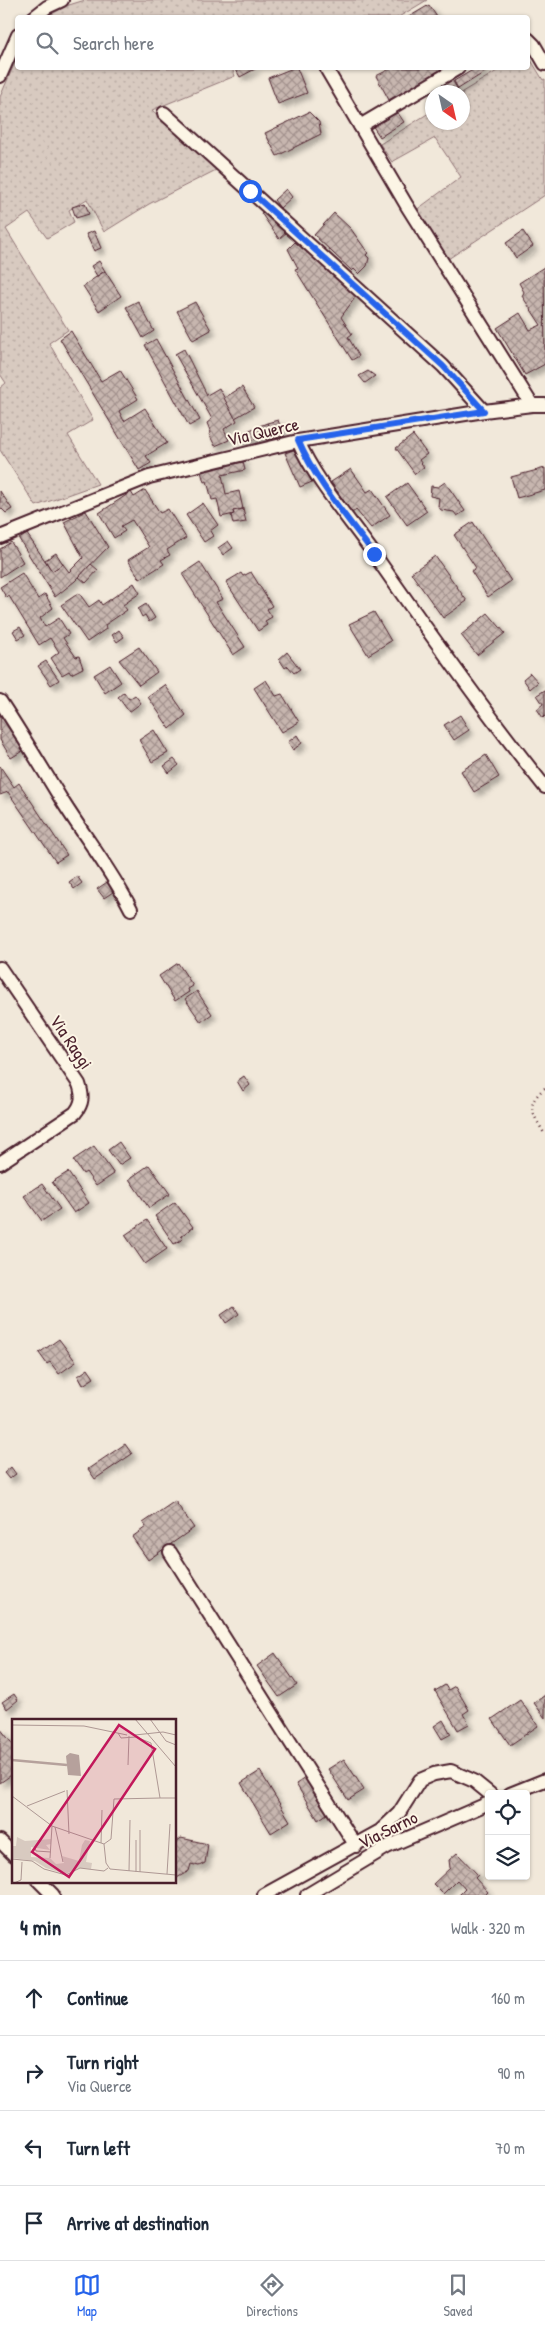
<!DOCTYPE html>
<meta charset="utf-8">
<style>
body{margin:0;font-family:"Patrick Hand",sans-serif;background:#f2f2f3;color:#1f2937}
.controls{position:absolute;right:15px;bottom:15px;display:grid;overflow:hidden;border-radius:5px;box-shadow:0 1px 4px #0004}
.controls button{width:45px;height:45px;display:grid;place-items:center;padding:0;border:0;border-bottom:1px solid #e0e1e3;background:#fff;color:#1f2937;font:25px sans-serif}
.compass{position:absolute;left:425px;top:85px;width:45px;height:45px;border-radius:50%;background:#fff;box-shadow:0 1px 4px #0004;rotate:146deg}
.stop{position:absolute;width:15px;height:15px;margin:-11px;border:4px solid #2563eb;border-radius:50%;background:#fff}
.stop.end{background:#2563eb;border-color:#fff;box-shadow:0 1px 5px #0008}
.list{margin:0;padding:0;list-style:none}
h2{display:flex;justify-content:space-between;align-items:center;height:65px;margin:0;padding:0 20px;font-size:21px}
h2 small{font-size:16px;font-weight:400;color:#747a83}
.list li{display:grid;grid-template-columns:32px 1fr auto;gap:15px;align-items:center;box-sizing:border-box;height:75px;padding:0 20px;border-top:1px solid #e0e1e3}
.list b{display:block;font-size:19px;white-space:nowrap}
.list p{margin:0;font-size:16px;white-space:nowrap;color:#747a83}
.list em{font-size:16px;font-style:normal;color:#747a83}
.icon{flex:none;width:28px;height:28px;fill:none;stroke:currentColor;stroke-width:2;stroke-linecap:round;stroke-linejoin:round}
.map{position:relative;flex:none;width:545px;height:1895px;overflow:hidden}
.search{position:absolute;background:#fff;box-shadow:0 1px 4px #0004;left:15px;right:15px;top:15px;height:55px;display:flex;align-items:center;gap:12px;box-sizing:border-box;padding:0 18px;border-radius:5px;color:#747a83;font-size:19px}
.sheet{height:365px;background:#fff}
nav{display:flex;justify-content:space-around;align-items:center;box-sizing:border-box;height:70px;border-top:1px solid #e0e1e3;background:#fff;font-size:14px;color:#747a83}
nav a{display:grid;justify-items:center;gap:2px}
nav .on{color:#2563eb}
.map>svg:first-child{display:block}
.grass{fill:url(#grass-dots);stroke:#917476}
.building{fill:url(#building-cross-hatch);stroke:#4a1f2b;filter:url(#shadow)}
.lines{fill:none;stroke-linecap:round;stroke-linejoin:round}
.minor-casing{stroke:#4a1f2b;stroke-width:16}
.path{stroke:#4a1f2b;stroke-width:2.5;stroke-dasharray:1 4;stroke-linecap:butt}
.minor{stroke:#fcf5e5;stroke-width:12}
.route{stroke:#2563eb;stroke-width:6}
.labels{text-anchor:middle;stroke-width:4;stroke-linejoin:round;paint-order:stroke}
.street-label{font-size:18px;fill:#4a1f2b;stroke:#fcf5e5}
.inset-river{fill:none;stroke:#b6a19c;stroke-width:2.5}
.inset-road{fill:none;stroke:#ae9894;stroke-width:1}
.view{fill:#c2185b;fill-opacity:0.15;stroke:#c2185b;stroke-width:2.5}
.inset-edge{fill:none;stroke:#4a1f2b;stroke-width:2.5}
</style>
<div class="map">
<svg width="545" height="1895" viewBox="0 0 545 1895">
<defs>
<pattern id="grass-dots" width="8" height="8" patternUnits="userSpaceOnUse" patternTransform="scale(1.25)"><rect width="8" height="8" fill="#d8cac0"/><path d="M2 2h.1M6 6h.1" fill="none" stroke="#bbada5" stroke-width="1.8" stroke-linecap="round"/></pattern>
<pattern id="building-cross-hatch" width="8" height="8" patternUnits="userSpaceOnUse" patternTransform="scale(1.25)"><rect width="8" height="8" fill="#c7b6af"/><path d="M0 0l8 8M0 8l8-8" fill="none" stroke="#a4938f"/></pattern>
<filter id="shadow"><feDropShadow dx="4.5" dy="4.5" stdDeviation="2.5" flood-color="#0004"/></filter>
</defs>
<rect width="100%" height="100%" fill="#f1e8da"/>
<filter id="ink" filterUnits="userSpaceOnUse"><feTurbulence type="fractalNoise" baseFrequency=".02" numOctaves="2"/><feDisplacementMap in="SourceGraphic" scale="10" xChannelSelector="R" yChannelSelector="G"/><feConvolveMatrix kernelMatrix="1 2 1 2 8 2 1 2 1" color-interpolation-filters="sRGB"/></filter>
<g filter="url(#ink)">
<g class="grass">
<polygon points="85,0 427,0 397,18 46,17 69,5"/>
<polygon points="528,55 543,80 545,79 545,195 448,259 415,211 461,177 435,138 392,162 380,144 432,111 432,122 462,122 462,92 502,68 528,68"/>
<polygon points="17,58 18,68 232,68 235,76 152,110 218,169 149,204 104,232 87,199 69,210 74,222 47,238 29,213 6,229 68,330 49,343 93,420 68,435 98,484 36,506 0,450 0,388 6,383 0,374 0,97"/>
</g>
<g class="building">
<polygon points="429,5 437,17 407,18"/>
<polygon points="235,68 257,68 240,77"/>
<polygon points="293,68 297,68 307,93 278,104 268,78"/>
<polygon points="392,68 447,68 389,100 376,76"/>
<polygon points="476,68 482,68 485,72 458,89 454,81"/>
<polygon points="449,74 458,90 454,92 438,92 433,84"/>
<polygon points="396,110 404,122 380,137 372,125"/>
<polygon points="309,112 319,122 321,134 277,156 265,133"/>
<polygon points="286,189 292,197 280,208 274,200"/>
<polygon points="85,203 89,214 76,218 72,207"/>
<polygon points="266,210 289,230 279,239 261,213"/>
<polygon points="334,213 351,229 368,253 366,255 369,258 367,266 359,274 354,269 352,271 314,235"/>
<polygon points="94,231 101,248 94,251 86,234"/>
<polygon points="523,231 533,246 516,258 506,243"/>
<polygon points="298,239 357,295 341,317 352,334 348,337 359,356 352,360 295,269 298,268 288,249"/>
<polygon points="99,261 105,271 97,276 91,266"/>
<polygon points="544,267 545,364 525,375 497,328 520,313 530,330 541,325 522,296 524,292 519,283"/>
<polygon points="105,271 121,296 99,311 83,286"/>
<polygon points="138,301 154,331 143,338 126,307"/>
<polygon points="195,302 211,330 193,340 177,311"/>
<polygon points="71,331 101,381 120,370 138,399 119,411 124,421 145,408 167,443 146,456 151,463 139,470 60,339"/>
<polygon points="156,339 200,420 189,426 145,345"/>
<polygon points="184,349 207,395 219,388 237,421 224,429 229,440 215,446 209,434 211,433 207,423 212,419 175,354"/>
<polygon points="368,371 375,376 365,383 359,376"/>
<polygon points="242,387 254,407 235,418 224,398"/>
<polygon points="278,420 284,436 274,438 267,423"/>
<polygon points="267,423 274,438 266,440 264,436 240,444 237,435"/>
<polygon points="413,435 427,454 419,460 424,467 415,474 396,448"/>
<polygon points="296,449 312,482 300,487 285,453"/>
<polygon points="242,458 245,470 222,475 226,494 239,491 243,509 233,511 234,514 221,517 217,499 212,500 207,481 204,482 200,468"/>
<polygon points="545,468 545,490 517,498 511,477"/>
<polygon points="351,469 367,492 372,489 390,515 371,528 356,510 352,513 331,482"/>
<polygon points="445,482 465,511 457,516 454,512 441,510 438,506 439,498 430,496 431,486 438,487"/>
<polygon points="407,483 427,511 407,525 387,497"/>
<polygon points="145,490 160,513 168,509 186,538 167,550 170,555 161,560 164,564 140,579 128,560 149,547 132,520 121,526 125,531 114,538 99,513 131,492 134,497"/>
<polygon points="0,491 12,509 6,513 0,507"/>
<polygon points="203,503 218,525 210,531 213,536 204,542 186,515"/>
<polygon points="243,509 246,522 233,524 231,515 234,514 233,511"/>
<polygon points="86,511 108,547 75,581 55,597 19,539 27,534 52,571 63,564 69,572 83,558 64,522"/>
<polygon points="473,522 511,581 488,597 471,571 476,568 454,535"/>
<polygon points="228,541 233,548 223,555 218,548"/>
<polygon points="11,542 23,562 0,577 0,549"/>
<polygon points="56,553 63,564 52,571 45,560"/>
<polygon points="435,556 467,601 443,618 411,573"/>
<polygon points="200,562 223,599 216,602 245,647 233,655 182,574"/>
<polygon points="91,564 98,570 86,583 79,577"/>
<polygon points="251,572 272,606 267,609 272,617 265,621 267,625 258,631 226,582 241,573 243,576"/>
<polygon points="22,573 38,599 45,594 53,608 40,618 45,627 59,618 69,634 63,638 76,657 79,656 83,668 71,674 69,671 62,675 51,658 59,652 50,638 39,645 9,596 6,597 0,587"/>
<polygon points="134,583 140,593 123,605 127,610 105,625 106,629 87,642 61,605 79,593 89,607 99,600 102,605"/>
<polygon points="146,604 155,618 149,622 145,615 142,617 138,609"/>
<polygon points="374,612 391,641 368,655 349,624"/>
<polygon points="488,613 505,633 477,655 461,635"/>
<polygon points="20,627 25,635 18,639 13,631"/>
<polygon points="119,630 124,637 117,642 112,635"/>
<polygon points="139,647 157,672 139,685 119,660"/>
<polygon points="287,652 300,669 294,673 288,666 285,668 279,659"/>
<polygon points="46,661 59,680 51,685 38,666"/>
<polygon points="110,665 121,682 105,693 94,675"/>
<polygon points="530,673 538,682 530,689 523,679"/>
<polygon points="266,680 276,696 282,694 299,722 282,732 254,688"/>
<polygon points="165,685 186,715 170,729 148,697"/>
<polygon points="545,690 545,716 543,718 537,709 543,704 537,695"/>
<polygon points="124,692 129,699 135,695 141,703 129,712 118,697"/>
<polygon points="0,712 24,750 11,758 0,740"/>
<polygon points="460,715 469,730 454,740 444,725"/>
<polygon points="154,730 168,753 152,762 139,740"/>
<polygon points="297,735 302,743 293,750 288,742"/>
<polygon points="486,755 499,777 474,792 461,771"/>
<polygon points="174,759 179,765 169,773 164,766"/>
<polygon points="0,766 14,787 19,783 67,855 56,862 8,792 0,795"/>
<polygon points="77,876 82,883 74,889 69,882"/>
<polygon points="110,880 116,890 104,898 97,889"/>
<polygon points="178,963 193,986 188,989 189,992 175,1001 159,976"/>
<polygon points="197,991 212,1014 201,1022 185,999"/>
<polygon points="244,1076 250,1085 243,1091 237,1081"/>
<polygon points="119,1142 130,1158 119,1165 108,1150"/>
<polygon points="94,1146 114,1174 96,1186 86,1172 83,1174 73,1160"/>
<polygon points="149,1165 170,1194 149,1208 129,1179"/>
<polygon points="68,1172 89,1203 74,1213 52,1182"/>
<polygon points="42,1184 60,1209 42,1221 24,1196"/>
<polygon points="175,1202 193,1227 181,1236 183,1239 174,1244 155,1216"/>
<polygon points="147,1220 167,1249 145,1264 125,1235"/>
<polygon points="234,1306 239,1314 226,1323 221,1315"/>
<polygon points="59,1339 76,1362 59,1374 50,1362 47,1364 39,1353"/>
<polygon points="88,1369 94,1378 83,1385 78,1376"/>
<polygon points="125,1444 132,1454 95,1479 88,1469"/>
<polygon points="11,1467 16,1474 9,1479 4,1473"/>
<polygon points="175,1501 194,1528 148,1560 132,1537 146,1527 143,1523"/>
<polygon points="275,1653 297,1685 279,1697 257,1666"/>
<polygon points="445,1685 448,1690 455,1686 469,1710 463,1714 469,1724 458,1730 435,1691"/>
<polygon points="14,1694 18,1700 7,1709 2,1702"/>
<polygon points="545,1695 545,1718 534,1703"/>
<polygon points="520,1700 538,1726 510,1745 492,1719"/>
<polygon points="443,1720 451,1734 442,1739 434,1726"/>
<polygon points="0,1728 14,1746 14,1773 0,1783"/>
<polygon points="344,1759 364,1790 348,1800 328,1769"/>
<polygon points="260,1771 290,1821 271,1833 241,1783"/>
<polygon points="308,1776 330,1812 318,1820 296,1784"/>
<polygon points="181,1838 208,1844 205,1863 199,1866 191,1864 189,1871 175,1879 175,1843"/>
<polygon points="457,1853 478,1875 475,1878 488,1892 485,1895 459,1895 465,1889 457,1880 443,1894 433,1884 450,1868 449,1860"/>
</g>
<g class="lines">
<defs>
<g id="minor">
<polyline points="33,18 47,7 62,0"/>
<polyline points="528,39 534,45 545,64"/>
<polyline points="327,70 407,206 532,405"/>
<polyline points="0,76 18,35"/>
<polyline points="164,113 443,366 484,411"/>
<polyline points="360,126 458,68"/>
<path d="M298 441C316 482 348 517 374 554 429 633 485 712 545 787"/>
<polyline points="0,537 149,477 298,441 484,411 532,405 545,405"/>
<path d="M0 701C21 733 41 766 61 799 84 836 111 870 131 909"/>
<path d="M0 968 79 1084C83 1096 83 1103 75 1113L0 1163"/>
<polyline points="170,1552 356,1846"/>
<polyline points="510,1794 545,1780"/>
<polyline points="0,1841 14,1855"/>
<polyline points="39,1881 53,1895"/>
<polyline points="264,1895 380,1831 399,1813 420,1780 434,1774 451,1771 474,1781 490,1794"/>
<polyline points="307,1895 387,1847 489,1803"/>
</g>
</defs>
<use href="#minor" class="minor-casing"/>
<path class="path" d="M545 1088C523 1106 534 1114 545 1135"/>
<use href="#minor" class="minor"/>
</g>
</g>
<g class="lines" filter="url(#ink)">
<path class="route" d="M250 191 443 366 484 411 298 440C316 482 347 517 374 554"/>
</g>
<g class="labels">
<g class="street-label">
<text transform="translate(263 432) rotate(-13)" y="6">Via Querce</text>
<text transform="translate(71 1042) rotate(56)" y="6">Via Raggi</text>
<text transform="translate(388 1830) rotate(-26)" y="6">Via Sarno</text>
</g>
</g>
<g transform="translate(12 1719)">
<rect width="164" height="164" fill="#f1e8da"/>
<path d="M5 118 13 122 39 120V125L34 126 38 131 19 128V138L38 139 44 145 52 144 50 137 67 142 70 126 73 121 78 122 74 143 80 144 79 150 67 149 53 155 34 149 23 142 0 139V127H4Z" fill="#d8cac0"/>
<path d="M58 34 67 36 69 57 56 56 54 37Z" fill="#b6a19c"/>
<path class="inset-river" d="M0 41 55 46"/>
<path class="inset-road" d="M123 0 164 48M138 0 154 22 164 26M0 6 72 7 115 16M123 16 151 13 164 16M116 46 117 17M55 71 57 115M0 77 40 107 92 125M148 79H164M15 87 53 72M43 108 51 143M89 124 90 91M92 125 99 120 102 80 148 79 139 24 124 18 109 19 106 14M92 125 94 144 98 150 164 156M23 129 24 132 39 133M38 139 40 107M0 140 20 142 32 150 54 156 68 149 92 152 96 149M117 152 118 101M124 153V121M128 153V111M155 155 158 105M2 164 9 161 10 143"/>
<path class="view" d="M107 6 143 30 57 158 20 133Z"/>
<rect width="164" height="164" class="inset-edge"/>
</g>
</svg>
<div class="controls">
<button><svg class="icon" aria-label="locate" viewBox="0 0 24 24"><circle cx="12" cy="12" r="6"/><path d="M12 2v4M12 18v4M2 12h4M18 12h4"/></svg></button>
<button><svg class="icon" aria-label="layers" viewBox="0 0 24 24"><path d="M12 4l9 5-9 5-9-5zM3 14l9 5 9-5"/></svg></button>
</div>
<svg class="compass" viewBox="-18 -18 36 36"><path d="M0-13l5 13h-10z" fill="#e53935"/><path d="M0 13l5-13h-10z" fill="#747a83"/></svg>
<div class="stop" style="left:250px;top:191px"></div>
<div class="stop end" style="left:374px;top:554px"></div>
<div class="search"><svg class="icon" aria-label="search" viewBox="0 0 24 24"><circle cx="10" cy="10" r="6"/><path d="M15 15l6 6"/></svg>Search here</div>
</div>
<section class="sheet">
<h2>4 min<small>Walk · 320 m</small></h2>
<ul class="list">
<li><svg class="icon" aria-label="ahead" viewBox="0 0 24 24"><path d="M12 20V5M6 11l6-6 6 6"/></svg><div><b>Continue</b></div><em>160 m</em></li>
<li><svg class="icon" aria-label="right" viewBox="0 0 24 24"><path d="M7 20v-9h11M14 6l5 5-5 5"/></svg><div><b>Turn right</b><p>Via Querce</p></div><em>90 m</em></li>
<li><svg class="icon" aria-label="left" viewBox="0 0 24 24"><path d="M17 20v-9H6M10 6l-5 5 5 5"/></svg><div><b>Turn left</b></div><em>70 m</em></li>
<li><svg class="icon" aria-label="arrive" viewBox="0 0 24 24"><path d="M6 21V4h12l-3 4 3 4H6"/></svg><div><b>Arrive at destination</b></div></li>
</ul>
</section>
<nav>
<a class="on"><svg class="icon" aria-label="map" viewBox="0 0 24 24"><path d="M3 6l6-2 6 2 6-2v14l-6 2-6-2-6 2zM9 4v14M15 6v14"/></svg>Map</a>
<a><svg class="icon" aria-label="directions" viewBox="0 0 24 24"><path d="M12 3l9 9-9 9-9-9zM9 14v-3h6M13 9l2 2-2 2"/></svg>Directions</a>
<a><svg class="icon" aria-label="saved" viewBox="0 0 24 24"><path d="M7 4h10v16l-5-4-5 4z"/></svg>Saved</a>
</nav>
